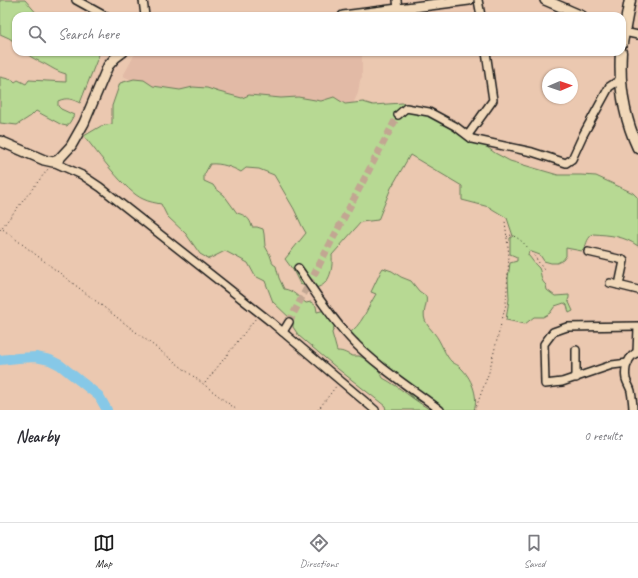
<!DOCTYPE html>
<style>
body{margin:0;font-family:Caveat,sans-serif;background:#f7f7f7;color:#2b2b33}
.compass{position:absolute;left:542px;top:68px;width:36px;height:36px;border-radius:50%;background:#fff;box-shadow:0 1px 3px #0004;rotate:88deg}
.list{margin:0;padding:0;list-style:none}
h2{display:flex;justify-content:space-between;align-items:center;height:52px;margin:0;padding:0 16px;font-size:17px}
h2 small{font-size:13px;font-weight:400;color:#7c7c81}
.icon{flex:none;width:22px;height:22px;fill:none;stroke:currentColor;stroke-width:2;stroke-linecap:round;stroke-linejoin:round}
.map{position:relative;flex:none;width:638px;height:410px;overflow:hidden}
.search{position:absolute;background:#fff;box-shadow:0 1px 3px #0004;left:12px;right:12px;top:12px;height:44px;display:flex;align-items:center;gap:10px;box-sizing:border-box;padding:0 14px;border-radius:12px;color:#7c7c81;font-size:15px}
.sheet{height:112px;background:#fff}
nav{display:flex;justify-content:space-around;align-items:center;box-sizing:border-box;height:56px;border-top:1px solid #e1e1e2;background:#fff;font-size:11px;color:#7c7c81}
nav a{display:grid;justify-items:center;gap:2px}
nav .on{color:#1c1c1c}
.map>svg:first-child{display:block}
.built{fill:#e2baa6}
.green{fill:#b7d993;stroke:#6a7a58}
.lines{fill:none;stroke-linecap:round;stroke-linejoin:round}
.river{stroke:#86c8e7;stroke-width:10}
.minor-tunnel{stroke:#c2a692;stroke-width:7;stroke-dasharray:7 3.5;stroke-linecap:butt}
.minor-casing{stroke:#1c1c1c;stroke-width:10}
.major-casing{stroke:#1c1c1c;stroke-width:12}
.highway-casing{stroke:#1c1c1c;stroke-width:13}
.path{stroke:#1c1c1c;stroke-width:1;stroke-dasharray:1 3;stroke-linecap:butt}
.minor{stroke:#f1d8b9;stroke-width:7}
.major{stroke:#f1d8b9;stroke-width:9}
.highway{stroke:#f1d8b9;stroke-width:10}
</style>
<div class="map">
<svg width="638" height="410" viewBox="0 0 638 410">
<rect width="100%" height="100%" fill="#ebc8b0"/>
<filter id="ink" filterUnits="userSpaceOnUse"><feTurbulence type="fractalNoise" baseFrequency=".025" numOctaves="2"/><feDisplacementMap in="SourceGraphic" scale="8" xChannelSelector="R" yChannelSelector="G"/><feConvolveMatrix kernelMatrix="1 2 1 2 8 2 1 2 1" color-interpolation-filters="sRGB"/></filter>
<g filter="url(#ink)">
<polygon class="built" points="136,52 362,52 362,77 360,80 358,93 353,104 282,101 216,100 161,93 123,76"/>
<g class="green">
<polygon points="0,0 25,0 39,16 16,16 16,43 9,38 0,34"/>
<path d="M25 52H100L80 103C72 99 67 97 58 101V106L61 109 74 115 70 122 67 126 62 125 36 111 31 116 17 125 0 123V77L13 80 15 82 18 80 26 84 29 80 66 82V74C58 72 52 68 45 64 37 60 31 58 25 52Z"/>
<path d="M134 79 144 80 153 86 180 90 193 87 207 88 219 92 242 98 249 95 281 98 298 97 321 101 334 97 345 104 363 102 373 105 402 103 418 106 433 110 447 119 458 134 468 139 484 145 495 153 510 161 558 175H581L596 176 633 193 638 198V246C624 236 610 235 593 234 585 240 588 245 582 251L566 248V256L563 260 557 263H551L544 261 540 255 529 251 528 255C532 259 534 264 539 268 542 275 540 280 546 285L547 290 555 296 569 295V298L568 300 573 311 569 313 567 305 564 303 555 306 550 313 543 317H534L525 324 506 320 509 299 508 278 510 263 517 261V257L510 254V238L513 236 507 218 489 207 462 200V186L410 155 391 188 378 220 361 222 332 255C333 269 330 288 312 288 308 288 303 285 300 284L293 270 285 259 306 233 302 226 294 209 274 175 259 169 246 168 241 172C232 167 221 163 210 164L204 175V181L213 185 215 188 224 195 237 213C245 215 250 218 252 227H257L263 229 264 234 265 246 270 255 273 264 276 266 279 278 284 289C293 290 299 298 306 303L311 302 316 306 317 312 325 310 335 324 332 333 337 351C345 351 346 354 353 356 355 356 357 356 359 356 369 360 379 368 383 378 400 387 413 400 431 410H386L385 406 338 369 299 336 293 327V321L273 302 265 281 255 276 248 263 225 251 209 259 200 254 186 234 167 216 161 204C156 203 149 202 143 199 126 192 97 152 84 136L101 126 112 124V106L120 83Z"/>
<path d="M383 268 392 271 401 277 411 281 419 291 426 296C428 304 422 312 425 320 427 326 431 329 434 333 441 341 445 356 452 362 455 364 458 365 460 367 471 377 479 396 474 410H440L414 399 388 374 383 363 361 345 358 339H349L347 335C363 324 366 310 376 294L371 292 381 271Z"/>
</g>
<g class="lines">
<polyline class="river" points="0,360 18,358 36,357 50,360 60,365 99,396 107,410"/>
<polyline class="minor-tunnel" points="289,322 398,115"/>
<defs>
<g id="minor">
<polyline points="76,0 105,16"/>
<polyline points="143,0 145,16"/>
<polyline points="397,0 398,10"/>
<polyline points="478,0 481,16"/>
<polyline points="624,32 638,35"/>
<polyline points="398,115 406,108 429,112 455,126 472,139 532,152 566,163 572,159 583,135 607,91 609,87 621,79"/>
<polyline points="468,135 493,100 486,52"/>
<polyline points="53,162 82,175 100,187 271,322 375,410"/>
<polyline points="588,252 623,260 624,261 619,285"/>
<path d="M298 268C315 292 331 318 351 339 376 366 411 388 440 410"/>
<polyline points="610,283 638,290"/>
<polyline points="283,332 289,322"/>
<polyline points="637,353 638,328"/>
<polyline points="628,363 612,365 562,382 545,384 544,344 553,332 567,327 638,326"/>
<polyline points="576,378 576,350"/>
<path d="M633 410C633 404 632 397 631 391 630 387 627 383 626 379 624 368 628 356 638 352"/>
</g>
<g id="major">
<polyline points="545,0 582,16"/>
<polyline points="343,16 469,0"/>
<polyline points="0,141 44,160 53,162 58,160 71,146 84,123 108,66 115,58 123,52"/>
</g>
<g id="highway">
<polyline points="622,43 630,0"/>
<path d="M621 52C619 85 624 118 638 148"/>
</g>
</defs>
<use href="#minor" class="minor-casing"/>
<use href="#major" class="major-casing"/>
<use href="#highway" class="highway-casing"/>
<g class="path">
<polyline points="0,227 237,410"/>
<polyline points="0,230 48,169"/>
<path d="M507 237 509 235C523 236 536 259 544 270"/>
<polyline points="205,383 256,318"/>
<polyline points="318,410 337,385"/>
<polyline points="475,410 489,372 506,304 509,256 505,221"/>
</g>
<use href="#minor" class="minor"/>
<use href="#major" class="major"/>
<use href="#highway" class="highway"/>
</g>
</g>
</svg>
<svg class="compass" viewBox="-18 -18 36 36"><path d="M0-13l5 13h-10z" fill="#e53935"/><path d="M0 13l5-13h-10z" fill="#7c7c81"/></svg>
<div class="search"><svg class="icon" aria-label="search" viewBox="0 0 24 24"><circle cx="10" cy="10" r="6"/><path d="M15 15l6 6"/></svg>Search here</div>
</div>
<section class="sheet">
<h2>Nearby<small>0 results</small></h2>
<ul class="list">
</ul>
</section>
<nav>
<a class="on"><svg class="icon" aria-label="map" viewBox="0 0 24 24"><path d="M3 6l6-2 6 2 6-2v14l-6 2-6-2-6 2zM9 4v14M15 6v14"/></svg>Map</a>
<a><svg class="icon" aria-label="directions" viewBox="0 0 24 24"><path d="M12 3l9 9-9 9-9-9zM9 14v-3h6M13 9l2 2-2 2"/></svg>Directions</a>
<a><svg class="icon" aria-label="saved" viewBox="0 0 24 24"><path d="M7 4h10v16l-5-4-5 4z"/></svg>Saved</a>
</nav>
